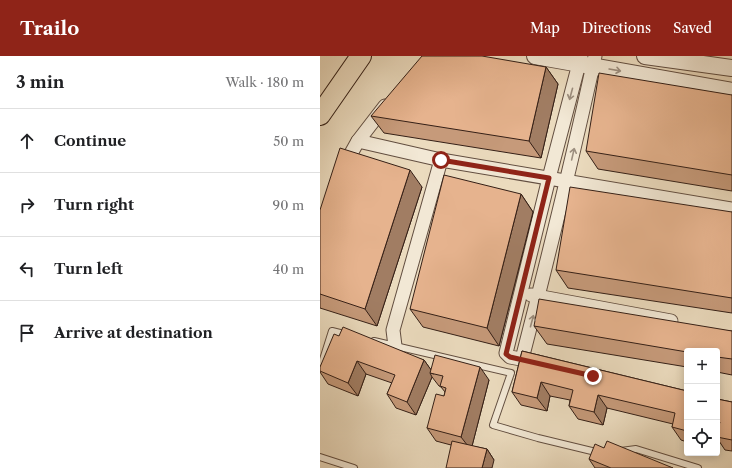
<!DOCTYPE html>
<meta charset="utf-8">
<style>
body{margin:0;font-family:"Libre Caslon Text",serif;background:#f2f2f2;color:#202124}
.controls{position:absolute;right:12px;bottom:12px;display:grid;overflow:hidden;border-radius:4px;box-shadow:0 2px 10px #0003}
.controls button{width:36px;height:36px;display:grid;place-items:center;padding:0;border:0;border-bottom:1px solid #e0e0e0;background:#fff;color:#202124;font:20px sans-serif}
.stop{position:absolute;width:12px;height:12px;margin:-9px;border:3px solid #8f2418;border-radius:50%;background:#fff}
.stop.end{background:#8f2418;border-color:#fff;box-shadow:0 1px 4px #0008}
.list{margin:0;padding:0;list-style:none}
h2{display:flex;justify-content:space-between;align-items:center;height:52px;margin:0;padding:0 16px;font-size:17px}
h2 small{font-size:13px;font-weight:400;color:#757577}
.list li{display:grid;grid-template-columns:26px 1fr auto;gap:12px;align-items:center;box-sizing:border-box;height:64px;padding:0 16px;border-top:1px solid #e0e0e0}
.list b{display:block;font-size:15px;white-space:nowrap}
.list em{font-size:13px;font-style:normal;color:#757577}
.icon{flex:none;width:22px;height:22px;fill:none;stroke:currentColor;stroke-width:2;stroke-linecap:round;stroke-linejoin:round}
.map{position:relative;flex:none;width:412px;height:412px;overflow:hidden}
header{display:flex;align-items:center;gap:24px;box-sizing:border-box;height:56px;padding:0 20px;background:#8f2418;color:#fff}
header strong{font-size:19px}
nav{display:flex;gap:22px;margin-inline-start:auto;font-size:14px}
main{display:flex}
aside{flex:1;background:#fff}
.map>svg:first-child{display:block}
.lines{fill:none;stroke-linecap:round;stroke-linejoin:round}
.service-casing{stroke:#624e40;stroke-width:8}
.minor-casing{stroke:#624e40;stroke-width:15}
.tertiary-casing{stroke:#624e40;stroke-width:18}
.primary-casing{stroke:#341f16;stroke-width:22}
.service{stroke:#f2e8d5;stroke-width:6}
.minor{stroke:#f2e8d5;stroke-width:13}
.tertiary{stroke:#f2e8d5;stroke-width:16}
.primary{stroke:#ebdbbe;stroke-width:20}
.wall{fill:#c69a7a;stroke:#341f16}
.shaded-wall{fill:#a17d63;stroke:#341f16}
.building{fill:#e6b38e;stroke:#341f16}
.oneway{stroke:#9c8e7f}
.route{stroke:#8f2418;stroke-width:5}
</style>
<header>
<strong>Trailo</strong>
<nav><a>Map</a><a>Directions</a><a>Saved</a></nav>
</header>
<main>
<aside>
<h2>3 min<small>Walk · 180 m</small></h2>
<ul class="list">
<li><svg class="icon" aria-label="ahead" viewBox="0 0 24 24"><path d="M12 20V5M6 11l6-6 6 6"/></svg><div><b>Continue</b></div><em>50 m</em></li>
<li><svg class="icon" aria-label="right" viewBox="0 0 24 24"><path d="M7 20v-9h11M14 6l5 5-5 5"/></svg><div><b>Turn right</b></div><em>90 m</em></li>
<li><svg class="icon" aria-label="left" viewBox="0 0 24 24"><path d="M17 20v-9H6M10 6l-5 5 5 5"/></svg><div><b>Turn left</b></div><em>40 m</em></li>
<li><svg class="icon" aria-label="arrive" viewBox="0 0 24 24"><path d="M6 21V4h12l-3 4 3 4H6"/></svg><div><b>Arrive at destination</b></div></li>
</ul>
</aside>
<div class="map">
<svg width="412" height="412" viewBox="0 0 412 412">
<rect width="100%" height="100%" fill="#ebdbbe"/>
<filter id="stains"><feTurbulence type="fractalNoise" baseFrequency=".005" numOctaves="4"/><feColorMatrix values="0 0 0 0 .2 0 0 0 0 .09 0 0 0 0 .02 0 0 0 .5 -.17"/></filter>
<radialGradient id="worn" r=".72"><stop offset=".6" stop-color="#630" stop-opacity="0"/><stop offset="1" stop-color="#630" stop-opacity=".3"/></radialGradient>
<g class="lines">
<defs>
<g id="service">
<polyline points="54,285 191,317 173,369 218,382 280,397"/>
<polyline points="0,313 12,275 28,279"/>
<polyline points="301,395 316,393 378,412"/>
<polyline points="0,401 34,412"/>
</g>
<g id="minor">
<polyline points="38,85 121,104 412,153"/>
<polyline points="24,110 38,85 65,50"/>
<polyline points="211,239 351,265"/>
<polyline points="75,290 73,274 121,104"/>
<path d="M202 303C228 202 253 101 275 0"/>
<polyline points="217,306 190,301 186,297 229,122 261,0"/>
</g>
<g id="tertiary">
<polyline points="215,0 412,35"/>
<polyline points="325,0 412,12"/>
</g>
<polyline id="primary" points="0,59 41,0"/>
</defs>
<use href="#service" class="service-casing"/>
<use href="#minor" class="minor-casing"/>
<use href="#tertiary" class="tertiary-casing"/>
<use href="#primary" class="primary-casing"/>
<use href="#service" class="service"/>
<use href="#minor" class="minor"/>
<use href="#tertiary" class="tertiary"/>
<use href="#primary" class="primary"/>
</g>
<g class="wall">
<polygon points="226,11 238,28 221,102 64,77 51,60"/>
<polygon points="412,39 412,135 278,113 266,95"/>
<polygon points="102,131 57,270 0,252 0,154"/>
<polygon points="201,138 213,156 179,290 103,271 90,253"/>
<polygon points="412,156 412,257 248,232 236,214"/>
<polygon points="214,270 412,275 412,319 397,316 397,295 367,295 367,311 227,288"/>
<polygon points="19,280 104,304 111,314 169,324 152,390 167,393 174,404 131,389 116,385 107,372 124,340 125,336 121,331 119,330 112,321 96,359 76,352 67,338 72,327 46,318 38,340 8,328 0,316 0,311"/>
<polygon points="202,295 367,335 367,386 361,384 352,371 353,368 287,352 283,369 258,363 249,350 250,344 230,340 227,355 201,349 192,336"/>
<polygon points="397,343 412,346 412,395 405,394 397,382"/>
<polygon points="284,392 353,412 275,412 269,403"/>
</g>
<g class="shaded-wall">
<polygon points="226,11 238,28 221,102 209,85"/>
<polygon points="90,114 102,131 57,270 45,253"/>
<polygon points="201,138 213,156 179,290 167,272"/>
<polygon points="104,304 114,318 110,317 112,321 96,359 87,346"/>
<polygon points="37,305 46,318 38,340 28,327"/>
<polygon points="160,311 169,324 151,394 141,381"/>
<polygon points="221,326 230,340 227,355 217,342"/>
<polygon points="278,339 287,352 283,369 274,356"/>
<polygon points="167,393 174,404 172,412 162,412"/>
</g>
<g class="building">
<polygon points="102,0 162,0 226,11 209,85 51,60"/>
<polygon points="279,17 412,39 412,119 266,95"/>
<polygon points="20,92 90,114 45,253 0,238 0,154"/>
<polygon points="124,119 201,138 167,272 90,253"/>
<polygon points="250,131 412,156 412,242 236,214"/>
<polygon points="219,243 412,275 412,303 397,301 397,295 367,295 367,296 214,270"/>
<polygon points="23,271 104,304 87,346 67,338 75,319 37,305 28,327 0,315 0,311 14,278 19,280"/>
<polygon points="202,295 367,335 367,375 352,371 355,357 278,339 274,356 249,350 253,334 221,326 217,342 192,336"/>
<polygon points="115,299 160,311 141,381 107,372 116,338 124,340 126,332 120,330 123,320 110,317"/>
<polygon points="397,343 412,346 412,384 397,381 397,376 400,366 397,365"/>
<polygon points="132,385 167,393 162,412 126,412"/>
<polygon points="287,385 353,412 291,412 269,403 275,388 284,392"/>
</g>
<defs><path id="oneway-shaft" d="M-6 0H5M1.5-3L5.5 0L1.5 3" fill="none" stroke-width="1.6" stroke-linecap="round" stroke-linejoin="round"/></defs>
<g class="oneway">
<use href="#oneway-shaft" transform="translate(295 14) rotate(10)"/>
<use href="#oneway-shaft" transform="translate(251 38) rotate(105)"/>
<use href="#oneway-shaft" transform="translate(253 98) rotate(-77)"/>
<use href="#oneway-shaft" transform="translate(212 265) rotate(-75)"/>
</g>
<g class="lines">
<polyline class="route" points="121,104 229,122 186,298 190,301 273,320"/>
</g>
<rect width="100%" height="100%" filter="url(#stains)"/>
<rect width="100%" height="100%" fill="url(#worn)"/>
</svg>
<div class="controls">
<button>+</button>
<button>−</button>
<button><svg class="icon" aria-label="locate" viewBox="0 0 24 24"><circle cx="12" cy="12" r="6"/><path d="M12 2v4M12 18v4M2 12h4M18 12h4"/></svg></button>
</div>
<div class="stop" style="left:121px;top:104px"></div>
<div class="stop end" style="left:273px;top:320px"></div>
</div>
</main>
